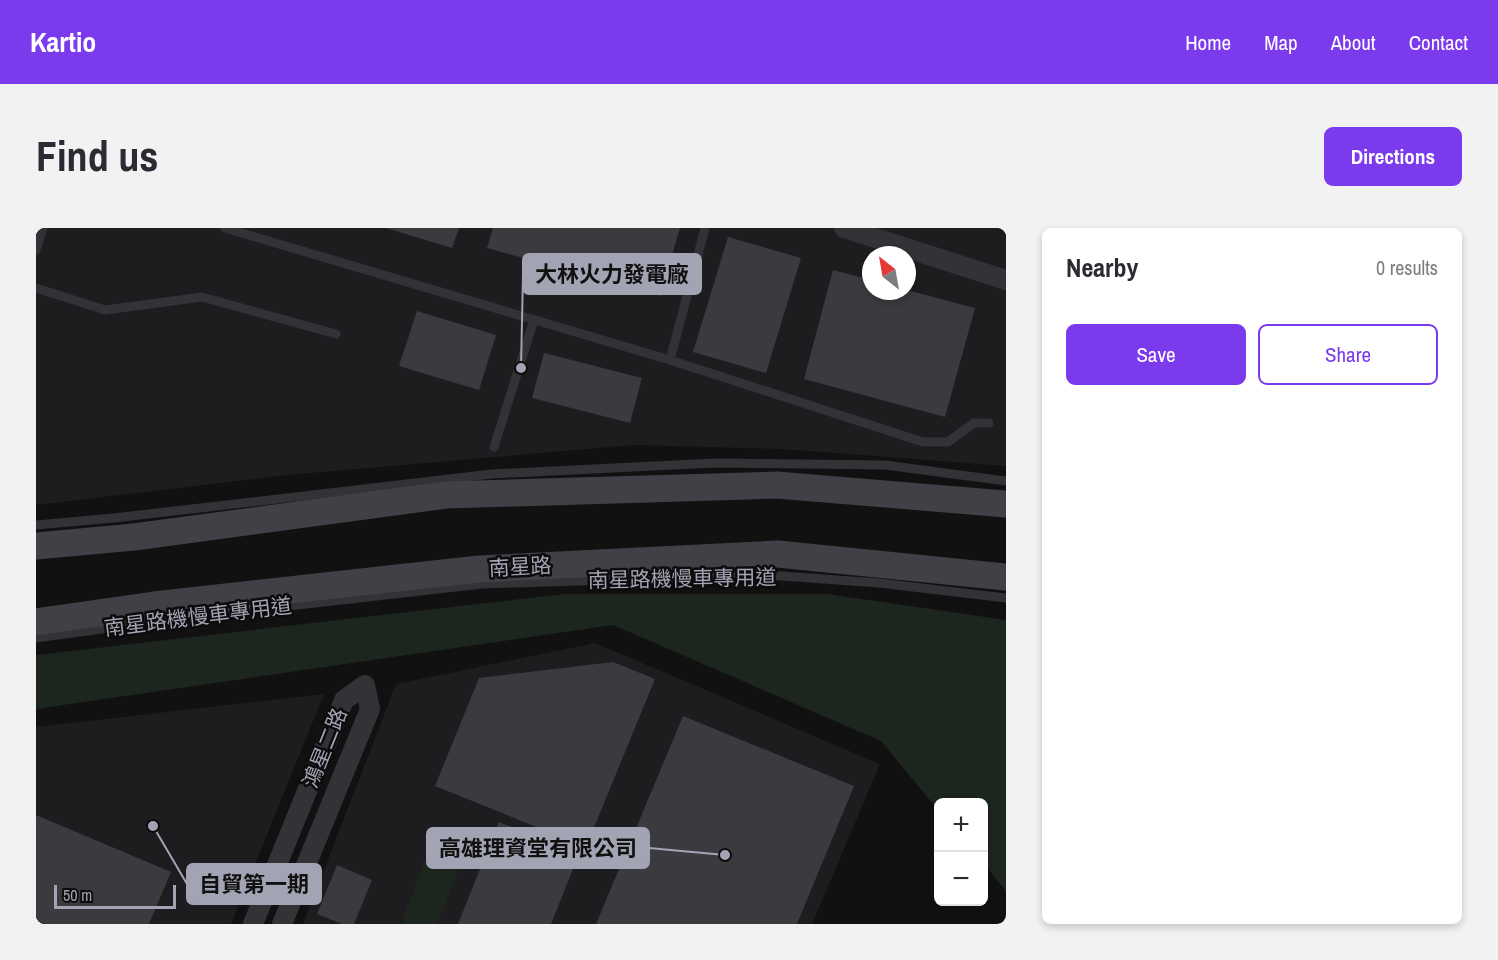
<!DOCTYPE html>
<meta charset="utf-8">
<style>
body{margin:0;font-family:"Archivo Narrow","Noto Sans TC",sans-serif;background:#f2f2f3;color:#2b2b33}
.controls{position:absolute;right:18px;bottom:18px;display:grid;overflow:hidden;border-radius:9px;box-shadow:0 3px 9px #0003}
.controls button{width:54px;height:54px;display:grid;place-items:center;padding:0;border:0;border-bottom:2px solid #e1e1e2;background:#fff;color:#2b2b33;font:30px sans-serif}
.compass{position:absolute;left:826px;top:18px;width:54px;height:54px;border-radius:50%;background:#fff;box-shadow:0 3px 9px #0003;rotate:329deg}
.scale{position:absolute;left:18px;bottom:15px;width:122px;box-sizing:border-box;padding-left:6px;border:3px solid #a2a3b3;border-top:0;font-size:16px;line-height:21px;white-space:nowrap;color:#a2a3b3;-webkit-text-stroke:4px #0c0c0d;paint-order:stroke}
.list{margin:0;padding:0;list-style:none}
h2{display:flex;justify-content:space-between;align-items:center;height:78px;margin:0;padding:0 24px;font-size:26px}
h2 small{font-size:20px;font-weight:400;color:#7c7c81}
.actions{display:flex;gap:12px;padding:18px 24px}
.actions a{flex:1;padding:14px 0;border:2px solid #7c3aed;border-radius:9px;text-align:center;font-size:21px;color:#7c3aed}
.actions .main{background:#7c3aed;color:#fff}
.map{position:relative;flex:none;width:970px;height:696px;overflow:hidden;border-radius:9px}
header{display:flex;align-items:center;gap:36px;box-sizing:border-box;height:84px;padding:0 30px;background:#7c3aed;color:#fff}
header strong{font-size:28px}
nav{display:flex;gap:33px;margin-inline-start:auto;font-size:21px}
.intro{display:flex;align-items:center;justify-content:space-between;box-sizing:border-box;height:144px;padding:0 36px}
h1{margin:0;font-size:42px}
.button{padding:15px 27px;border-radius:9px;background:#7c3aed;color:#fff;font-size:21px;font-weight:700}
main{display:flex;gap:36px;padding:0 36px}
aside{flex:1;background:#fff;border-radius:9px;box-shadow:0 3px 9px #0003}
.map>svg:first-child{display:block}
.built{fill:#1d1d1f;fill-rule:evenodd}
.green{fill:#1d251f}
.building{fill:#3b3b3f}
.lines{fill:none;stroke-linecap:round;stroke-linejoin:round}
.lane{stroke:#323237;stroke-width:9}
.street{stroke:#323237;stroke-width:20}
.secondary{stroke:#404047;stroke-width:27}
.labels{text-anchor:middle;stroke-width:5;stroke-linejoin:round;paint-order:stroke}
.street-label{font-size:21px;fill:#a2a3b3;stroke:#0c0c0d}
.leader{fill:none;stroke:#a2a3b3;stroke-width:2}
.callout-dot{fill:#a2a3b3;stroke:#0c0c0d;stroke-width:2}
.callout{fill:#a2a3b3;stroke:#a2a3b3;stroke-width:2}
.callout-label{font-size:22px;text-anchor:middle;font-weight:bold;fill:#111}
</style>
<header>
<strong>Kartio</strong>
<nav><a>Home</a><a>Map</a><a>About</a><a>Contact</a></nav>
</header>
<div class="intro"><h1>Find us</h1><a class="button">Directions</a></div>
<main>
<div class="map">
<svg width="970" height="696" viewBox="0 0 970 696">
<rect width="100%" height="100%" fill="#111112"/>
<g class="built">
<path d="M0 0H970V238L746 221 597 217 251 247 0 277ZM835 27H871V63H835Z"/>
<polygon points="559,415 844,536 776,696 267,696 360,456"/>
<polygon points="288,466 195,696 0,696 0,499"/>
</g>
<g class="green">
<polygon points="529,366 791,366 970,392 970,663 948,636 948,574 902,574 902,582 845,513 577,397 0,481 0,427"/>
<path d="M407 615C418 617 423 620 427 631L401 696H369L368 687 390 630 399 619Z"/>
</g>
<g class="building">
<polygon points="350,0 423,0 416,20"/>
<polygon points="457,0 644,0 624,68 451,20"/>
<polygon points="692,9 765,30 730,145 657,124"/>
<polygon points="797,42 835,52 835,63 871,63 871,62 939,80 909,189 768,151"/>
<polygon points="381,83 460,107 443,162 363,138"/>
<polygon points="508,125 606,150 594,195 496,170"/>
<polygon points="577,434 619,451 550,619 399,558 443,450"/>
<polygon points="647,488 818,558 761,696 560,696"/>
<polygon points="0,587 135,644 113,696 0,696"/>
<polygon points="463,594 543,626 515,696 422,696"/>
<polygon points="301,637 336,652 318,696 306,696 281,686"/>
</g>
<g class="lines">
<g class="lane">
<polyline points="189,0 634,132 887,214 912,214 938,195 953,195"/>
<polyline points="0,22 7,0"/>
<polyline points="0,60 69,82 166,69 300,106"/>
<polyline points="634,132 669,0"/>
<polyline points="458,219 498,92"/>
<polyline points="0,297 78,290 456,246 678,235 849,237 970,253"/>
<polyline points="0,410 138,391 446,356 732,347 843,355 970,370"/>
</g>
<g class="street">
<polyline points="808,0 970,52"/>
<polyline points="217,696 308,472 329,457 334,481 246,696"/>
</g>
<g class="secondary">
<polyline points="0,318 98,309 410,267 741,257 970,276"/>
<polyline points="0,394 118,377 443,341 742,326 970,349"/>
</g>
</g>
<g class="labels">
<g class="street-label">
<text transform="translate(484 339) rotate(-3)" y="7">南星路</text>
<text transform="translate(646 351) rotate(-1)" y="7">南星路機慢車專用道</text>
<text transform="translate(162 389) rotate(-7)" y="7">南星路機慢車專用道</text>
<text transform="translate(289 520) rotate(-68)" y="7">鴻星二路</text>
</g>
</g>
<path class="leader" d="M485 140L487 46M689 627L613 620M117 598L151 656"/>
<g class="callout-dot">
<circle cx="485" cy="140" r="6"/>
<circle cx="689" cy="627" r="6"/>
<circle cx="117" cy="598" r="6"/>
</g>
<g class="callout">
<rect x="487" y="26" width="178" height="40" rx="6"/>
<rect x="391" y="600" width="222" height="40" rx="6"/>
<rect x="151" y="636" width="134" height="40" rx="6"/>
</g>
<g class="callout-label">
<text x="576" y="54">大林火力發電廠</text>
<text x="502" y="628">高雄理資堂有限公司</text>
<text x="218" y="664">自貿第一期</text>
</g>
</svg>
<div class="controls">
<button>+</button>
<button>−</button>
</div>
<svg class="compass" viewBox="-18 -18 36 36"><path d="M0-13l5 13h-10z" fill="#e53935"/><path d="M0 13l5-13h-10z" fill="#7c7c81"/></svg>
<div class="scale">50 m</div>
</div>
<aside>
<h2>Nearby<small>0 results</small></h2>
<ul class="list">
</ul>
<div class="actions"><a class="main">Save</a><a>Share</a></div>
</aside>
</main>
